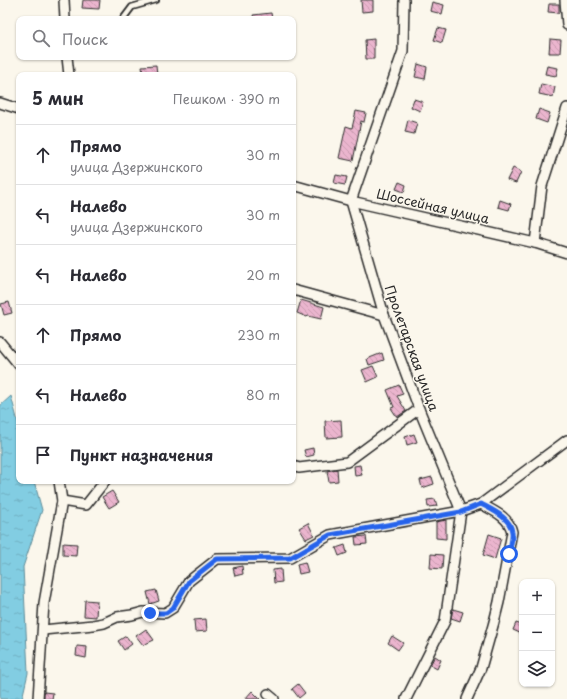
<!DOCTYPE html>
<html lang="ru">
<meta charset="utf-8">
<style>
body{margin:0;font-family:"Playpen Sans",sans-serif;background:#f7f7f7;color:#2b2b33}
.controls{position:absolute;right:12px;bottom:12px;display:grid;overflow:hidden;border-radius:8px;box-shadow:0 1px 3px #0004}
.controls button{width:36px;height:36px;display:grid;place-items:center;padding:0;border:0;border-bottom:1px solid #e1e1e2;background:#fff;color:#2b2b33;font:20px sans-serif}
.stop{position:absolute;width:12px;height:12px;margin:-9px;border:3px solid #2563eb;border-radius:50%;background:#fff}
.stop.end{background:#2563eb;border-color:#fff;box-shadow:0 1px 4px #0008}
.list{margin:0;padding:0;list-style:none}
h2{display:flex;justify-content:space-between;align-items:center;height:52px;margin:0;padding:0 16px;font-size:17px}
h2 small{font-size:13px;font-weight:400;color:#7c7c81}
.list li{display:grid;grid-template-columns:26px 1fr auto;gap:12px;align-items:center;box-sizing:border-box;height:60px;padding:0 16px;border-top:1px solid #e1e1e2}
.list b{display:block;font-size:15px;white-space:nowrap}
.list p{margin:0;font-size:13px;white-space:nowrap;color:#7c7c81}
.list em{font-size:13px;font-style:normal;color:#7c7c81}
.icon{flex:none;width:22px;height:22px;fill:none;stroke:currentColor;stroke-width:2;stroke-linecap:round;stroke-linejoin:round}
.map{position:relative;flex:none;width:567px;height:699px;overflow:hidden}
.search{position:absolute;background:#fff;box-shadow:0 1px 3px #0004;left:16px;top:16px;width:280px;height:44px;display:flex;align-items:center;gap:10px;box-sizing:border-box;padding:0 14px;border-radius:8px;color:#7c7c81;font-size:15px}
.panel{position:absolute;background:#fff;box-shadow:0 1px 3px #0004;left:16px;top:72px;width:280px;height:412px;border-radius:8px}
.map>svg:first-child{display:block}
.water{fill:url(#water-ripples);stroke:#5f8c99}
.building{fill:url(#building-back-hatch);stroke:#2b2b2b}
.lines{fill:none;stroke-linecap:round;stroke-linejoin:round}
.service-casing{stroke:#2b2b2b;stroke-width:8}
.minor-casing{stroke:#2b2b2b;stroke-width:12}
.service{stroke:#fbf7ec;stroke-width:4.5}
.minor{stroke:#fbf7ec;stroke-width:9}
.route{stroke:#2563eb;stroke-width:5}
.labels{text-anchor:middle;stroke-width:3;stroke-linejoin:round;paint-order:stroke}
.street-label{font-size:13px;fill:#2b2b2b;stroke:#fbf7ec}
</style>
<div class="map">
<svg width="567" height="699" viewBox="0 0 567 699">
<defs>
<pattern id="water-ripples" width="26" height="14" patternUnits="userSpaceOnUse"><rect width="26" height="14" fill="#82cde2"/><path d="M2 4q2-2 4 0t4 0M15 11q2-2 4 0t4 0" fill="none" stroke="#70b0c2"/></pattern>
<pattern id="building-back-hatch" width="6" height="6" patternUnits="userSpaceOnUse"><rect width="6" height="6" fill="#ebb5ce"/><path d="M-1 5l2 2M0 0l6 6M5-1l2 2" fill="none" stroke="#ca9cb1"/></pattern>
</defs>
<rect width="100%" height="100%" fill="#fbf7ec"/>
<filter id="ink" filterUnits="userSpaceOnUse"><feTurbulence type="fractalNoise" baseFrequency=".025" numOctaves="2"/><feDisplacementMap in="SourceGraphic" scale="8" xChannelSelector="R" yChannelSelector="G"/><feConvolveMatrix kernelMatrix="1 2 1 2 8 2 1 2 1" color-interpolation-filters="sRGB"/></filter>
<g filter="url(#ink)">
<polygon class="water" points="11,396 19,426 19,481 34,481 42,510 23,567 28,673 22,699 0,699 0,406"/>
<g class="building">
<polygon points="83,0 100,0 99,9 82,8"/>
<polygon points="361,0 373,0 373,11 362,12"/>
<polygon points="432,2 444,5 442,14 430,11"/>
<polygon points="549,4 559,4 559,13 548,12"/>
<polygon points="271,13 272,19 254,19 253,15"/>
<polygon points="438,28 446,30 442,43 434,40"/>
<polygon points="374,39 374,59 366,59 365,40"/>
<polygon points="550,39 561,40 560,53 549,53"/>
<polygon points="418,64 427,67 425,79 415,77"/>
<polygon points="156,65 157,75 143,75 142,66"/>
<polygon points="547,66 558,68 556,76 545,74"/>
<polygon points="541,84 555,87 553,97 539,94"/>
<polygon points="414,99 423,102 420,111 411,107"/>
<polygon points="539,109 550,113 547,123 536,119"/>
<polygon points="356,111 366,113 364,122 361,121 353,161 339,158 346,126 352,128"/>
<polygon points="408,120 417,123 414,134 405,132"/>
<polygon points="513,168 521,172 516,183 507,180"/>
<polygon points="336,175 347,177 345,185 334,183"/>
<polygon points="399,182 406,185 404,192 396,189"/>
<polygon points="500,200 511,204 509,210 498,207"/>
<polygon points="301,300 324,307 321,319 308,316 307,317 297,313"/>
<polygon points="9,302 12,313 4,315 1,304"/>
<polygon points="382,353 384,360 369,365 367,359"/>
<polygon points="373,366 378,377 367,382 362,370"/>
<polygon points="399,385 403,394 397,396 406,411 397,417 391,408 394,407 387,390"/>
<polygon points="341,420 342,437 326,438 325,421"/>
<polygon points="414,434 417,442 407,445 405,437"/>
<polygon points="313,448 314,455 306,457 304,450"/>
<polygon points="360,465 362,475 355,476 354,466"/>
<polygon points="337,469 338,481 329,482 327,471"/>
<polygon points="432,477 434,484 422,488 420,480"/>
<polygon points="112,491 119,502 109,508 102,497"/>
<polygon points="435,499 437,506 428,507 427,500"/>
<polygon points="446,520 446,539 436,538 436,522"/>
<polygon points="308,523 314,535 306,539 299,528"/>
<polygon points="489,534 501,538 495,559 483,555"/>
<polygon points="366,536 367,544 356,545 355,537"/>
<polygon points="63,543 77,544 76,556 63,555"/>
<polygon points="345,545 347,553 339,556 336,548"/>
<polygon points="431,554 443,555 442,569 430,568"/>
<polygon points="305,562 308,572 299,574 297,564"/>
<polygon points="242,566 243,574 235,576 233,568"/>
<polygon points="281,569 282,582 274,583 273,570"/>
<polygon points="156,590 159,601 150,604 147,592"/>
<polygon points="85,600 97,601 96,617 84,616"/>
<polygon points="453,609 463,612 460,621 451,618"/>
<polygon points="206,619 207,631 195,632 194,620"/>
<polygon points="516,623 522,625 522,634 513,630"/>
<polygon points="146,629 154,640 143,645 136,636"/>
<polygon points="126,636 132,644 124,650 118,641"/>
<polygon points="392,636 403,643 398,650 388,643"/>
<polygon points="77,646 87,647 86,658 76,656"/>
<polygon points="435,656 441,660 437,669 430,665"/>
<polygon points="298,684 305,693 299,698 292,689"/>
<polygon points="252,691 260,699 245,699"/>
<polygon points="44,692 53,693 52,699 44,699"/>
</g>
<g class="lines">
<defs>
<polyline id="service" points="123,19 132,7 156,0"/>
<g id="minor">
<polyline points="64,0 65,19"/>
<polyline points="404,0 403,51 351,201 384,315 419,409 461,511 445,621 406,699"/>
<polyline points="565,0 567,25"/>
<polyline points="67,57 69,75"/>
<polyline points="0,103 19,109"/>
<polyline points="293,185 351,201 535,243 567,253"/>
<polyline points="535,243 542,186 567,108"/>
<polyline points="293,290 384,315"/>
<polyline points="0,342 19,365"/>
<polyline points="293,466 299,468 347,462 419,409"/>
<polyline points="62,501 86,505 105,481"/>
<polyline points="43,630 93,625 104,623 117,617 132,615 143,612 165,613 173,608 189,581 217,559 290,558 330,535 461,511 481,504 567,440"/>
<polyline points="268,694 274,699"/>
<polyline points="38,699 44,603 62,501 59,481"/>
<path d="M467 699 481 668 494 622 499 602 512 532C509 517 494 511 481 504"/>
</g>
</defs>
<use href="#service" class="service-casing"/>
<use href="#minor" class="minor-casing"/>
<use href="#service" class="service"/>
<use href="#minor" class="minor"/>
</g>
</g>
<g class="lines" filter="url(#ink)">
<path class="route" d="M150 613H166L173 608 189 581 217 559 290 558 330 535 461 512 481 504C492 510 511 518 512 532 513 539 510 547 509 554"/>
</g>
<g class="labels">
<g class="street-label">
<text transform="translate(433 206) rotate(13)" y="5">Шоссейная улица</text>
<text transform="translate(412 348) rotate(70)" y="5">Пролетарская улица</text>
</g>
</g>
</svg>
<div class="controls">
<button>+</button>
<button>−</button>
<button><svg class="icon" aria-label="layers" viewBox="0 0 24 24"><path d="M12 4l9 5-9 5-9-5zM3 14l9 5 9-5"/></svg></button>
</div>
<div class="stop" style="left:509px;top:554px"></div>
<div class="stop end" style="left:150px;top:613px"></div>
<div class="search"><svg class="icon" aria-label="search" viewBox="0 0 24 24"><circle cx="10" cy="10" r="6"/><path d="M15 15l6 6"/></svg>Поиск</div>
<section class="panel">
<h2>5 мин<small>Пешком · 390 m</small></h2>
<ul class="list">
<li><svg class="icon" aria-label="ahead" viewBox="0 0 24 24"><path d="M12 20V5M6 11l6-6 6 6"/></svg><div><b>Прямо</b><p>улица Дзержинского</p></div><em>30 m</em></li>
<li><svg class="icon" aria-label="left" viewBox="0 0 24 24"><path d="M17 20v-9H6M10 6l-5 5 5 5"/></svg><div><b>Налево</b><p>улица Дзержинского</p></div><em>30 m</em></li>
<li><svg class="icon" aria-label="left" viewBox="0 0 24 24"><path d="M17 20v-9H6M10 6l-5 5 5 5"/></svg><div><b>Налево</b></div><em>20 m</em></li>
<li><svg class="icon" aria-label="ahead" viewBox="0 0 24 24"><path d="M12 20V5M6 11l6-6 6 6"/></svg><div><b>Прямо</b></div><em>230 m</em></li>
<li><svg class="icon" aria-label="left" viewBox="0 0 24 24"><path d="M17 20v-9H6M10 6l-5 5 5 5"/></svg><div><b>Налево</b></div><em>80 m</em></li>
<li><svg class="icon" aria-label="arrive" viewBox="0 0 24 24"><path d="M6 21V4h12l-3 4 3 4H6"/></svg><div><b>Пункт назначения</b></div></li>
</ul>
</section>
</div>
